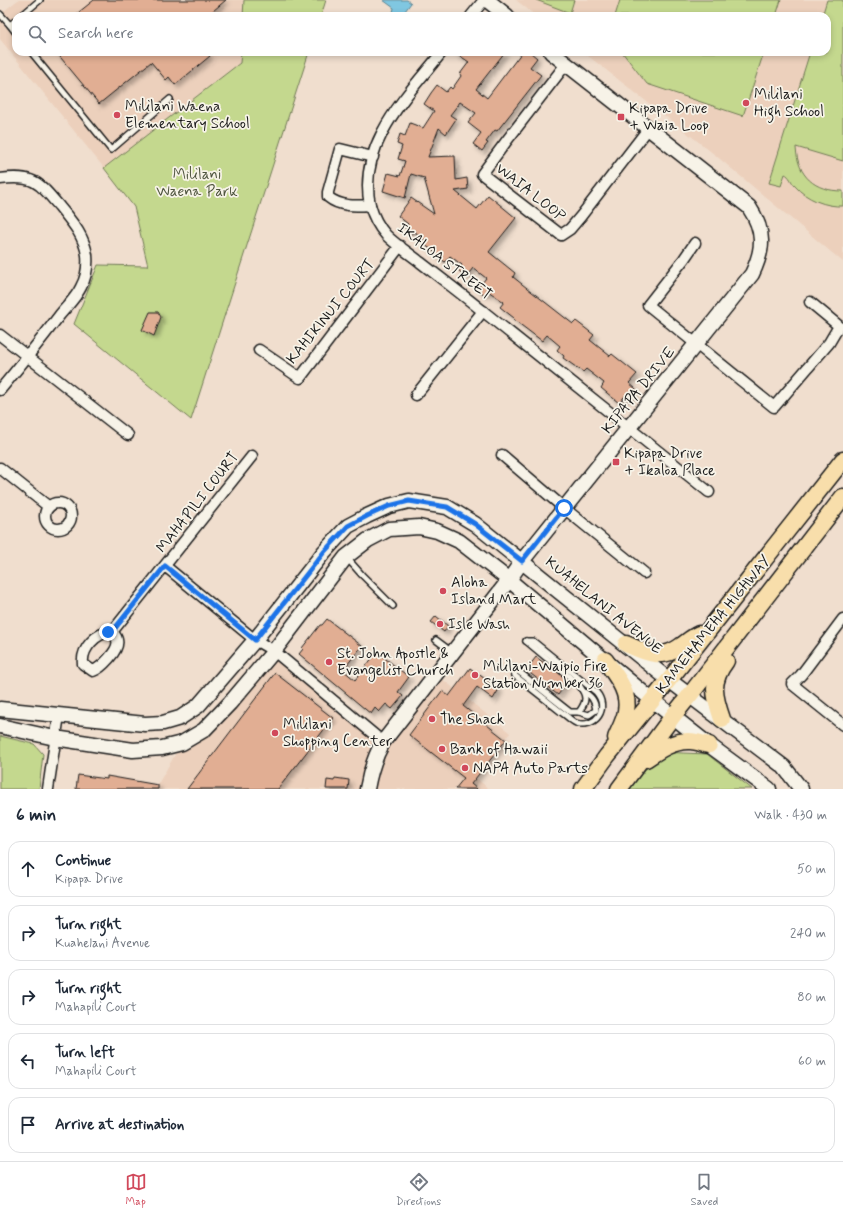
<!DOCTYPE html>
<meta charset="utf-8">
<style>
body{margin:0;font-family:Mynerve,sans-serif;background:#f2f2f3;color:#1f2937}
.stop{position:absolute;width:12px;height:12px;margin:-9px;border:3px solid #1a73e8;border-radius:50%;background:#fff}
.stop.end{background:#1a73e8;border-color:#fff;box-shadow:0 1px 4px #0008}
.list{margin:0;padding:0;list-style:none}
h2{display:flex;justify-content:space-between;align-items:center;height:52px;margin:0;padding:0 16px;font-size:17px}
h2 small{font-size:13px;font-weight:400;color:#747a83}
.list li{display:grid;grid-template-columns:26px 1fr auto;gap:12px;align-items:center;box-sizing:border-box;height:56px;margin:0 8px 8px;padding:0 8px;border:1px solid #e0e1e3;border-radius:12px}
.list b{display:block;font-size:15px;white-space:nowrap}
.list p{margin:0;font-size:13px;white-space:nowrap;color:#747a83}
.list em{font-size:13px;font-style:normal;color:#747a83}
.icon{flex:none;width:22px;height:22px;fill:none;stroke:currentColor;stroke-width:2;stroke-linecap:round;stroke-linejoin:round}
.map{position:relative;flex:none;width:843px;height:789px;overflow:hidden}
.search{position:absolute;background:#fff;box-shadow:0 2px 6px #0003;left:12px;right:12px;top:12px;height:44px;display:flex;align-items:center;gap:10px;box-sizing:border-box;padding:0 14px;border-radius:12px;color:#747a83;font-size:15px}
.sheet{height:372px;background:#fff}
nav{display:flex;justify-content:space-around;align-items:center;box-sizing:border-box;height:56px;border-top:1px solid #e0e1e3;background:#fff;font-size:11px;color:#747a83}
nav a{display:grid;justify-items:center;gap:2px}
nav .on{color:#d1495b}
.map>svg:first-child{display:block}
.built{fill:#ecd0bc}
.green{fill:#c4d88e;stroke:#707a55}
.water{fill:#80c7e1;stroke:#588392}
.building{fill:#e1ae93;stroke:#1c1c1c;filter:url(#shadow)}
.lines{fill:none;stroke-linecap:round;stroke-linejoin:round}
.lane-casing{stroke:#1c1c1c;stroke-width:8}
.street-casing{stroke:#1c1c1c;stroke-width:13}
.secondary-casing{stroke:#1c1c1c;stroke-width:17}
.primary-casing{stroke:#1c1c1c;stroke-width:19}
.lane{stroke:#f7f3e8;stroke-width:5}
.street{stroke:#f7f3e8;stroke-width:10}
.secondary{stroke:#f7f3e8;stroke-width:14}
.primary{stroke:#f8deab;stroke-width:16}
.route{stroke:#1a73e8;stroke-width:5}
.poi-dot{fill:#d1495b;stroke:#f7f3e8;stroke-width:1.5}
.labels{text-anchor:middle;stroke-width:3.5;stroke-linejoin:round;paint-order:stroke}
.poi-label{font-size:15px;fill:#1c1c1c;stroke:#f7f3e8;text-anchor:start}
.park-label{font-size:15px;fill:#4e543e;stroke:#f7f3e8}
.street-label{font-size:15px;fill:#1c1c1c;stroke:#f7f3e8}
</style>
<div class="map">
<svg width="843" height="789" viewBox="0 0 843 789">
<defs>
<filter id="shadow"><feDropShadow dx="3.5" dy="3.5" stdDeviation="2" flood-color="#0004"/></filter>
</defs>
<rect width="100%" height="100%" fill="#f0dece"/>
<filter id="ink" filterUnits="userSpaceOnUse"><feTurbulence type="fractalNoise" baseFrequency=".025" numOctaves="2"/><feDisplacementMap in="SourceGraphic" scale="8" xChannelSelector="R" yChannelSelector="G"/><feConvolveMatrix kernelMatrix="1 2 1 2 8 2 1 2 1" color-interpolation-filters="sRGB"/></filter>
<g filter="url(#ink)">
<g class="built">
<polygon points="18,0 244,0 243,16 16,16 16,52 241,52 240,63 104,168 0,39 0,14"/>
<polygon points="516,0 843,0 843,262 714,154 583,52 827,52 827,16 536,16"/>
<polygon points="274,651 383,742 436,674 510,733 475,777 489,789 155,789 182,743"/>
</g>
<g class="green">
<polygon points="244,0 326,0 321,16 243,16"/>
<polygon points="536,0 574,0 570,13"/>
<polygon points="620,0 781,0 776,16 615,16"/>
<path d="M827 0H843V161L796 147V148C798 176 814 191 843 191V206C826 207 806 199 795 186 791 182 790 176 785 174L781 186 769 183 810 52H827V16H822Z"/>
<polygon points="241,52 309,52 191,420 74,324 98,265 148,266 134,207 104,168 240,63"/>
<polygon points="622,52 764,52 743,116 647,84"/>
<polygon points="0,736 34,744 43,754 39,789 0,789"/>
<polygon points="659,752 707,754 752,789 630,789"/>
</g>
<polygon class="water" points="383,0 407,0 411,3 402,15 393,12 394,8"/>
<g class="building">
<polygon points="94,0 226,0 207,16 74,16"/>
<polygon points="56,52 206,52 210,56 175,85 169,77 166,80 151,62 99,104"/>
<polygon points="454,52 505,52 476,89 487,98 522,52 530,52 537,58 530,67 541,75 497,131 495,130 486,142 488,143 482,151 473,144 481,133 468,123 476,113 460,102 450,115 456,119 446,134 439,128 428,157 455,156 456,180 467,178 468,189 455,191 477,209 488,195 516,218 489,252 515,273 513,277 573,324 576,321 594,335 590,340 610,356 612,354 637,374 629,383 636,389 628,399 625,396 619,403 601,388 604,383 586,369 583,372 563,358 564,356 557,350 560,346 547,335 542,341 513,319 514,318 500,307 504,302 488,291 485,295 477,289 486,278 473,268 466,277 458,270 462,265 450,256 445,262 435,255 436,253 425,245 427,242 414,231 412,234 405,228 408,224 398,216 411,198 434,214 424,178 411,174 405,198 383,191 388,173 400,176 405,161 398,159 402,146 397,144 400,134 405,136 410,123 423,128 434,111 424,104 431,93 437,85 446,92 450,87 452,89 461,76 460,74 469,62"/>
<polygon points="150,312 158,312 161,317 154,336 142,330"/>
<polygon points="436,616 448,626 444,632 431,622"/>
<polygon points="327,619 362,646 343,670 355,680 377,652 409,677 398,692 403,696 392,709 386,704 379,712 375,708 371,714 299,654 303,649 302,648 320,625 322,625"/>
<polygon points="536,657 548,666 549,665 568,681 558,695 526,670"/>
<polygon points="470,668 499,689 493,699 477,687 463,706 506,740 471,784 477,789 455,789 464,778 409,735 442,691 449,696"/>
<polygon points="275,673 333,718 278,789 187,789"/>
<polygon points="78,775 107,779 107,776 158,785 158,789 76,789"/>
<polygon points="335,778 349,780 348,789 326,789 327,780 334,781"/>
</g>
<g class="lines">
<defs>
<g id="lane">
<polyline points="0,14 10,25 16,20"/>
<polyline points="21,16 40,0"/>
<polyline points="10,25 16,33"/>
<polyline points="31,52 111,150 170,99"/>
<polyline points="347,558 362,575 393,606"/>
<polyline points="436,640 452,652"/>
<path d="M513 667 515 676C531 688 546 700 561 712 566 715 571 721 576 723 596 729 610 708 596 692L533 641H526"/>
<path d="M513 667 570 712H579C587 701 587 696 579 685L526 641"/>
<path d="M579 712 589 715 596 710C595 700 591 696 583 691"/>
</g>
<g id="street">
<polyline points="471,16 484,0"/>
<path d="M442 52C408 95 357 144 370 205 373 216 378 226 386 235 396 245 409 253 420 262 442 279 463 295 484 312 560 372 634 432 709 492"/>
<polyline points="566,64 508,139 482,174 561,235 570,229 581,216 648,129"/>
<path d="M0 179C33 175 38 181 59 206 71 221 84 235 87 255 88 266 86 278 81 287 76 298 66 307 59 316 40 341 20 366 0 390"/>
<path d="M370 205C356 206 340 207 328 197V192L340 149 373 157"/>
<polyline points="695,243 684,259 648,305 774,407 829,343 839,326 810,302"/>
<polyline points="0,335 128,435"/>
<polyline points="259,350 300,378 400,246"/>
<polyline points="416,395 483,311"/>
<polyline points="502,455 564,508 644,573"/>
<polyline points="0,468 49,507"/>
<circle cx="58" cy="516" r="13"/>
<polyline points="165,566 255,640 274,651 383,742"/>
<polyline points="843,619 801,675 792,684 843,725"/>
<path d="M112 632C114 634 117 637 117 640 120 650 101 668 93 671L83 664C81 649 96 632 112 632L252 456"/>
<polyline points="48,789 59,715"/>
</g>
<g id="secondary">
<polyline points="487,0 507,16"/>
<polyline points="0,709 145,724 163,723 180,718 198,706 255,640 324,552 348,526 367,516 389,506 409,501 447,507 475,524 669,680 784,767 801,789"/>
<polyline points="0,726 55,738 133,750 162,748 182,743 204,730 230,703 274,651 346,557 368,540 389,529 419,527 437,531 459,541 509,580 652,700 709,745 769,789"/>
<path d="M367 789C370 772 374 758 383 742L509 580 522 561 752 274C764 249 765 231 749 207L551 52"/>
</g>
<g id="primary">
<path d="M626 644C646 653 661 661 681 646 687 642 692 637 699 634"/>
<path d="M605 660C615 675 630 691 626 711 625 720 619 730 616 738"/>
<path d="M722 719C714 696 710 682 726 661"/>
<path d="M646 759C659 750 674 740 690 741 696 741 703 744 709 745"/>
<polyline points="583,789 607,756 669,680 843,460"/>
<polyline points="619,789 673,716 690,695 843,497"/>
</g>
</defs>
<use href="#lane" class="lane-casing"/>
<use href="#street" class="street-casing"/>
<use href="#secondary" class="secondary-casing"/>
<use href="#primary" class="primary-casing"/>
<use href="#lane" class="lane"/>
<use href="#street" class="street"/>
<use href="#secondary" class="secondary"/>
<use href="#primary" class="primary"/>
</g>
</g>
<g class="lines" filter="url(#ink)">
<polyline class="route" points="108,632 112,632 165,566 255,640 324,552 348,526 367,516 389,506 409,501 447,507 475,524 522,561 564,508"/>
</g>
<g class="poi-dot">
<circle cx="746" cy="103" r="4"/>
<circle cx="117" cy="115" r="4"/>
<rect x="617" y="113" width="8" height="8" rx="2"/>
<rect x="612" y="458" width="8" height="8" rx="2"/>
<circle cx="443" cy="591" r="4"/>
<circle cx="440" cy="624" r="4"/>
<circle cx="329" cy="662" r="4"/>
<circle cx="475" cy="675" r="4"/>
<circle cx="432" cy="719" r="4"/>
<circle cx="275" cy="733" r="4"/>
<circle cx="442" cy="749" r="4"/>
<circle cx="465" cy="768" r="4"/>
</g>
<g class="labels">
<g class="poi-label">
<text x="754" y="99">Mililani<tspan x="754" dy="17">High School</tspan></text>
<text x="125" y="111">Mililani Waena<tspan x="125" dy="17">Elementary School</tspan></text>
<text x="629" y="113">Kipapa Drive<tspan x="629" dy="17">+ Waia Loop</tspan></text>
<text x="624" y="458">Kipapa Drive<tspan x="624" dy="17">+ Ikaloa Place</tspan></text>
<text x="451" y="587">Aloha<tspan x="451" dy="17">Island Mart</tspan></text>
<text x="448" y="629">Isle Wash</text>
<text x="337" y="658">St. John Apostle &amp;<tspan x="337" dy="17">Evangelist Church</tspan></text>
<text x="483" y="671">Mililani-Waipio Fire<tspan x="483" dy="17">Station Number 36</tspan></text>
<text x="440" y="724">The Shack</text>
<text x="283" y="729">Mililani<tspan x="283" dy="17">Shopping Center</tspan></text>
<text x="450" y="754">Bank of Hawaii</text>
<text x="473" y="773">NAPA Auto Parts</text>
</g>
<g class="park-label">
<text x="197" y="179">Mililani<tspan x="197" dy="17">Waena Park</tspan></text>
</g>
<g class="street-label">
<text transform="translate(531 192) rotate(38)" y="5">WAIA LOOP</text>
<text transform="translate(445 261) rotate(38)" y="5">IKALOA STREET</text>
<text transform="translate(330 311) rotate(-51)" y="5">KAHIKINUI COURT</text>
<text transform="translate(638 390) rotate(-51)" y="5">KIPAPA DRIVE</text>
<text transform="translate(197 502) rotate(-52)" y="5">MAHAPILI COURT</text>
<text transform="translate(604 605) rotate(39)" y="5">KUAHELANI AVENUE</text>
<text transform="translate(713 624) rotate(-51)" y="5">KAMEHAMEHA HIGHWAY</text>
</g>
</g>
</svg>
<div class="stop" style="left:564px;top:508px"></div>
<div class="stop end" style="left:108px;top:632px"></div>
<div class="search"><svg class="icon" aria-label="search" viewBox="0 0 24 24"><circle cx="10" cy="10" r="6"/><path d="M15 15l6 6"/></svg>Search here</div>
</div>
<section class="sheet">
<h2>6 min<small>Walk · 430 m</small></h2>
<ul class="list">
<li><svg class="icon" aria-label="ahead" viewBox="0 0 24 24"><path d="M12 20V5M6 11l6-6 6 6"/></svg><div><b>Continue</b><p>Kipapa Drive</p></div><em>50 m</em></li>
<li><svg class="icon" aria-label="right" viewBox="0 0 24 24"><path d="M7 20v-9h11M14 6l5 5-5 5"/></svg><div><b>Turn right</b><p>Kuahelani Avenue</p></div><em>240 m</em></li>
<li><svg class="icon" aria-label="right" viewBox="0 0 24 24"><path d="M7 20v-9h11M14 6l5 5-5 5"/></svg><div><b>Turn right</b><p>Mahapili Court</p></div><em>80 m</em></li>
<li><svg class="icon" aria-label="left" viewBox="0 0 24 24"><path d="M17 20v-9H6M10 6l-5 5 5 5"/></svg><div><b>Turn left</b><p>Mahapili Court</p></div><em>60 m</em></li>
<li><svg class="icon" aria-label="arrive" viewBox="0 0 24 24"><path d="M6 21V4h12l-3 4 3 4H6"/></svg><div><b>Arrive at destination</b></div></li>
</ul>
</section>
<nav>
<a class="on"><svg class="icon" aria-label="map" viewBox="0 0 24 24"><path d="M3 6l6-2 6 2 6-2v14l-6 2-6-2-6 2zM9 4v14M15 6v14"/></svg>Map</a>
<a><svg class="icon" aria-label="directions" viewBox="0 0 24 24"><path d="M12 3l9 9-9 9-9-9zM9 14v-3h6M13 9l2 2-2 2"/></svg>Directions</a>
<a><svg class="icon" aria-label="saved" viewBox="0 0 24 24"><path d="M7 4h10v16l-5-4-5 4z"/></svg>Saved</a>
</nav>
